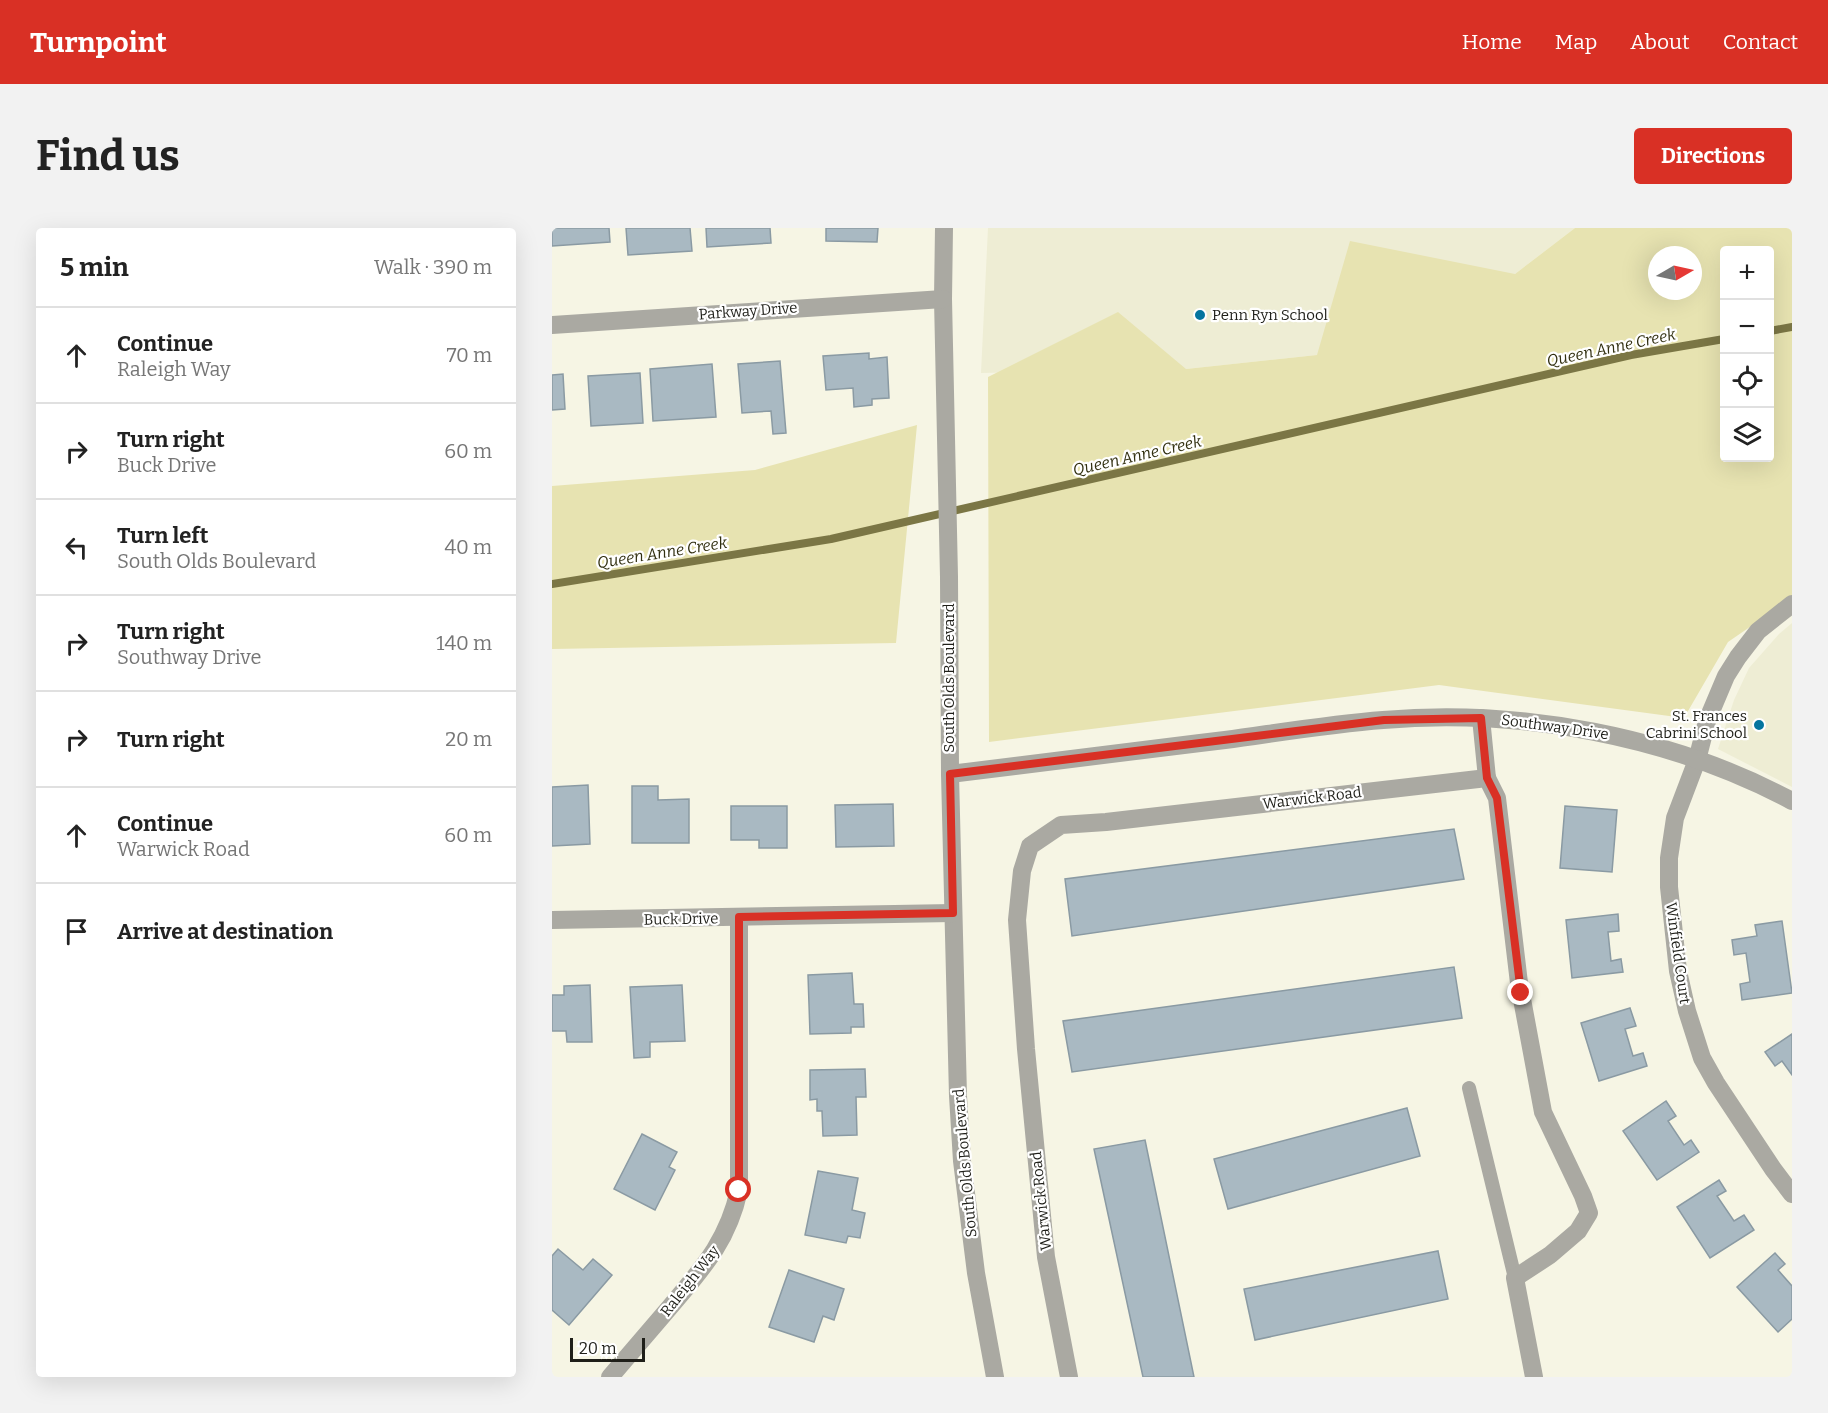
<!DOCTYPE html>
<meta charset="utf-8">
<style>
body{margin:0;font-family:Bitter,serif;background:#f2f2f2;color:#222}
.controls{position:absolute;right:18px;top:18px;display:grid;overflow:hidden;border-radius:6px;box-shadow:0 6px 24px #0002}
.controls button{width:54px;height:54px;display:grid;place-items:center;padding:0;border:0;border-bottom:2px solid #e0e0e0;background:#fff;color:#222;font:30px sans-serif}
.compass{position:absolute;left:1096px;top:18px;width:54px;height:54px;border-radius:50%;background:#fff;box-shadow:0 6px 24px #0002;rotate:81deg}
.scale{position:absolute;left:18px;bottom:15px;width:75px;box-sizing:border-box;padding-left:6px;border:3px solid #1f1f19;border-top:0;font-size:16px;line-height:21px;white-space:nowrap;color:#1f1f19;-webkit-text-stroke:4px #fff;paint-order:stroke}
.stop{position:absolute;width:18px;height:18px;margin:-14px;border:4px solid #d93025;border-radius:50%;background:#fff}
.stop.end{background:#d93025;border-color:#fff;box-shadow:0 2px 6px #0008}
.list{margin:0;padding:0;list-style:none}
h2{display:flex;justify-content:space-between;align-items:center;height:78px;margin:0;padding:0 24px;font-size:26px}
h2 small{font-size:20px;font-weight:400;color:#767676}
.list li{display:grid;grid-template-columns:39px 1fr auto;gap:18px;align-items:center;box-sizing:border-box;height:96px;padding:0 24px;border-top:2px solid #e0e0e0}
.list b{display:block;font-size:22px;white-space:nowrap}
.list p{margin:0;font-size:20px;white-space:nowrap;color:#767676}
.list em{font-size:20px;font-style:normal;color:#767676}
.icon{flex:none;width:33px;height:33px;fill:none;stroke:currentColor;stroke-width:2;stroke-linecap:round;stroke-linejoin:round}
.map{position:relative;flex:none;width:1240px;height:1149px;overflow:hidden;border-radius:6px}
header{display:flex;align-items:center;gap:36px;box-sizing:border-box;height:84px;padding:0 30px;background:#d93025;color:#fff}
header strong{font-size:28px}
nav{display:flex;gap:33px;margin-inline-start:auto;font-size:21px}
.intro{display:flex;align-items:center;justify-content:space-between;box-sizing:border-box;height:144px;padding:0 36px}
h1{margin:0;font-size:42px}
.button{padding:15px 27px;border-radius:6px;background:#d93025;color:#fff;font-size:21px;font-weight:700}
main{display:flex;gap:36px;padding:0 36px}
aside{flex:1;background:#fff;border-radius:6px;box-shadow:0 6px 24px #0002}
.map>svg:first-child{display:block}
.built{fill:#eeedd4}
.green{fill:#e7e3b1;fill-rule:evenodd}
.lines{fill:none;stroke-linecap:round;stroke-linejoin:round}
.stream{stroke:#7b7645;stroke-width:8}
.building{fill:#a9b9c2;stroke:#8a9aa3;stroke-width:1.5}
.service{stroke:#aaa9a2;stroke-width:14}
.minor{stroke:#aaa9a2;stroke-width:18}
.route{stroke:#d93025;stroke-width:8}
.poi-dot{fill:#04759f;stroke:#fff;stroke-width:2}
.labels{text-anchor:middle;stroke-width:4.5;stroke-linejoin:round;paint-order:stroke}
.street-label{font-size:15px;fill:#1f1f19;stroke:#fff}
.poi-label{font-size:15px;fill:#1f1f19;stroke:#fff;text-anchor:start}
.water-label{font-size:16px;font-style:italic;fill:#312f10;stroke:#fff}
</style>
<header>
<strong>Turnpoint</strong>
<nav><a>Home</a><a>Map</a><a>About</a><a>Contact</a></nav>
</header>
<div class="intro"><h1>Find us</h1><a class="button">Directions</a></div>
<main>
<aside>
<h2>5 min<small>Walk · 390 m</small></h2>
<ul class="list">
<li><svg class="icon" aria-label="ahead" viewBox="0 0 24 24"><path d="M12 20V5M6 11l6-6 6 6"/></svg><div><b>Continue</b><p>Raleigh Way</p></div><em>70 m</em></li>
<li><svg class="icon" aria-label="right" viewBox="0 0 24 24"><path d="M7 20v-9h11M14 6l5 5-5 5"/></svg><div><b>Turn right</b><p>Buck Drive</p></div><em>60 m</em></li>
<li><svg class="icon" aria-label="left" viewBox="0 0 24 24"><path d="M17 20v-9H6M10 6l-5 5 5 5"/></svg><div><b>Turn left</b><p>South Olds Boulevard</p></div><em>40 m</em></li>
<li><svg class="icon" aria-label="right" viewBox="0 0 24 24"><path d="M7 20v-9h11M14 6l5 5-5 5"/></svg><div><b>Turn right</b><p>Southway Drive</p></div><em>140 m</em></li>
<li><svg class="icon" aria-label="right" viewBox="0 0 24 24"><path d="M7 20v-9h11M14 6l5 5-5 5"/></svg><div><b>Turn right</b></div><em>20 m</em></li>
<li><svg class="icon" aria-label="ahead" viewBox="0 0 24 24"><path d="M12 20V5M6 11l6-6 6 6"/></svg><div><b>Continue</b><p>Warwick Road</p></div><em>60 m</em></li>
<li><svg class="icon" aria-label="arrive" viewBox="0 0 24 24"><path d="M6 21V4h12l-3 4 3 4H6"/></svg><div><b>Arrive at destination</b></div></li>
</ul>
</aside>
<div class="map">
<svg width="1240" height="1149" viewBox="0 0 1240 1149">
<rect width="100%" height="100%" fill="#f6f5e4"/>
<g class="built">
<polygon points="436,0 1023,0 963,46 765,127 634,141 429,145"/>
<polygon points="1240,395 1240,559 1166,521 1182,472 1197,440 1227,406"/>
</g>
<g class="green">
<path d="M1023 0H1240V370L1176 414 1132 490 887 457 437 514 436 149 566 84 634 141 765 127 798 13 963 46ZM1172 22H1218V230H1172ZM1105 27H1141V63H1105Z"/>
<polygon points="365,197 344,415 0,421 0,258 203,242"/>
</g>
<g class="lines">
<g class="stream">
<polyline points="1218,103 1240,99"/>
<polyline points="0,356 279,311 1079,127 1172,111"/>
</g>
</g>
<g class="building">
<polygon points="0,0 57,0 58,14 0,18"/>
<polygon points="74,0 138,0 140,23 76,27"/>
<polygon points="154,0 218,0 219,15 155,19"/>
<polygon points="274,0 326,0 325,14 274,13"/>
<polygon points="317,125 317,131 335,129 337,170 320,171 320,177 302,179 301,160 274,162 271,128"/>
<polygon points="228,133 234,205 221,206 219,183 190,185 186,136"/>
<polygon points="160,136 164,189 101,193 98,141"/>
<polygon points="88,145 91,195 39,198 36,148"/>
<polygon points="11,146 13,181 0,182 0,147"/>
<polygon points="36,557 38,616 0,618 0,559"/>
<polygon points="80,558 106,558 106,572 137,571 137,615 80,615"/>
<polygon points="341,576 342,618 284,619 283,577"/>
<polygon points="179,578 235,578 235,620 207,620 207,612 179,612"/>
<polygon points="1013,578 1065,582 1060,644 1008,640"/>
<polygon points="902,601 912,651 520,708 513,651"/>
<polygon points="1066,686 1067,703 1056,704 1059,733 1069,731 1071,744 1020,750 1014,692"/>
<polygon points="1230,693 1240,765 1190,772 1188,756 1198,754 1194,725 1182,727 1180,712 1205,708 1203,697"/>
<polygon points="902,739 910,790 520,844 511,793"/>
<polygon points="300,745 302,776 311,776 312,799 299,799 299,805 258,806 256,747"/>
<polygon points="38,757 40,814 15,814 14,803 0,803 0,767 12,767 12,758"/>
<polygon points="130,757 133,813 98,814 98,829 82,830 78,759"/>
<polygon points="1078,780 1084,798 1073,801 1081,828 1091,825 1095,838 1047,853 1029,795"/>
<polygon points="1240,806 1240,847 1230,833 1223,838 1213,824"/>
<polygon points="313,841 314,869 304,869 305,907 271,908 270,883 265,883 265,871 258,872 258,842"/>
<polygon points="1114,873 1124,888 1116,893 1132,917 1139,912 1147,924 1105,952 1071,903"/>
<polygon points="855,880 868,928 676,981 662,931"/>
<polygon points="90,906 125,924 117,939 123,942 103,982 62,961"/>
<polygon points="593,912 642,1149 591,1149 542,921"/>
<polygon points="266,943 306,950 300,982 313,985 308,1010 296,1008 294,1015 253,1007"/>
<polygon points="1167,952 1174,963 1165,968 1182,993 1192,987 1202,1002 1158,1030 1125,979"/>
<polygon points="6,1021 31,1042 41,1031 60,1047 17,1097 0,1082 0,1028"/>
<polygon points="886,1023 896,1071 703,1112 692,1061"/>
<polygon points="1223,1025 1233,1036 1226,1042 1240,1058 1240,1091 1226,1104 1185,1059"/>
<polygon points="237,1042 292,1061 282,1092 271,1088 262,1114 217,1099"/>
</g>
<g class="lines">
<polyline class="service" points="917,860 963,1050"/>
<g class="minor">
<polyline points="392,0 391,71 397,349 398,546 406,868 410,933 424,1045 443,1149"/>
<polyline points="0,97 391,71"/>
<polyline points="1240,376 1206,403 1186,429 1174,448 1155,493 1145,532 1123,590 1117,630 1117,659 1126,743 1135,783 1150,830 1164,855 1221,941 1240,966"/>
<polyline points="929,490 935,550"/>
<path d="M398 546C489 535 581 523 673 512 725 505 778 496 831 492 967 480 1119 508 1240 573"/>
<polyline points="0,692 401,685"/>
<path d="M58 1149C78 1126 98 1102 118 1079 150 1041 176 1013 187 962V689"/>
<polyline points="517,1149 494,1029 474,821 465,692 470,643 478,618 509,597 554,594 935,550 945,570 967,755 991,884 1031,968 1037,985 1026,1003 998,1027 963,1050 982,1149"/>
</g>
</g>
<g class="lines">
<polyline class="route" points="187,962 187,689 401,685 398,546 832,492 929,490 935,550 945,570 969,765"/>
</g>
<g class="poi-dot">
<circle cx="648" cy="87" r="6"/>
<circle cx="1207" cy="497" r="6"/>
</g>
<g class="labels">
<g class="street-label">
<text transform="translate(196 83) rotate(-4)" y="5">Parkway Drive</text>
<text transform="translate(397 450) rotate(-90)" y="5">South Olds Boulevard</text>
<text transform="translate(1003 499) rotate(8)" y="5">Southway Drive</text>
<text transform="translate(760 570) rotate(-7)" y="5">Warwick Road</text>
<text transform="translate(129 691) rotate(-1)" y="5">Buck Drive</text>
<text transform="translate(1126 725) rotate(82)" y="5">Winfield Court</text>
<text transform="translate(413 935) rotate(-95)" y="5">South Olds Boulevard</text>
<text transform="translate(489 973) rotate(-96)" y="5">Warwick Road</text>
<text transform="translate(138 1053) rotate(-52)" y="5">Raleigh Way</text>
</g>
<g class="poi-label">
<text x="660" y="92">Penn Ryn School</text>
<text x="1195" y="493" text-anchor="end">St. Frances<tspan x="1195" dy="17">Cabrini School</tspan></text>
</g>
<g class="water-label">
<text transform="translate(1059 119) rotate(-12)" y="6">Queen Anne Creek</text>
<text transform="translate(585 227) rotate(-13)" y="6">Queen Anne Creek</text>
<text transform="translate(110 324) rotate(-9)" y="6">Queen Anne Creek</text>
</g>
</g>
</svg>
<div class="controls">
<button>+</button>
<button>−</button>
<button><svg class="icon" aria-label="locate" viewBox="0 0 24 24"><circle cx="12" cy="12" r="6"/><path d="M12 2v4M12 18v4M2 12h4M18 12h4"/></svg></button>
<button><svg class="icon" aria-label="layers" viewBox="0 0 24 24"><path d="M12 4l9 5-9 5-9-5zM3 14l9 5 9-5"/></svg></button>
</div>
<svg class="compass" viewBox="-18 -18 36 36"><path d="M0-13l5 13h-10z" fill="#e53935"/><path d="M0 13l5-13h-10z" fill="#767676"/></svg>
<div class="scale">20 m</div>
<div class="stop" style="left:187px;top:962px"></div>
<div class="stop end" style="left:969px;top:765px"></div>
</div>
</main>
